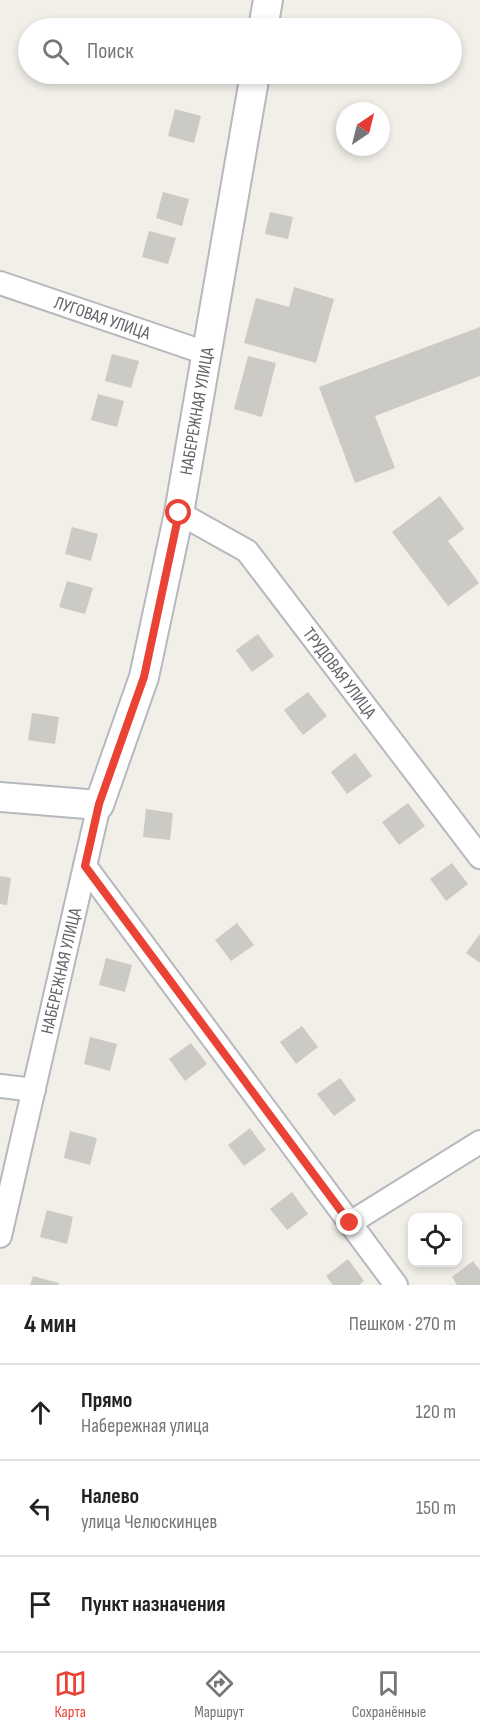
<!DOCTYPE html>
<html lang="ru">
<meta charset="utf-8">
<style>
body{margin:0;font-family:"Sofia Sans Condensed",sans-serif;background:#f2f2f2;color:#222}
.controls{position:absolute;right:18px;bottom:18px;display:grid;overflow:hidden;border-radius:12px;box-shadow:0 3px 9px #0003}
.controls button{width:54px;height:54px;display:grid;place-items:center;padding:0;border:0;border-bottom:2px solid #e0e0e0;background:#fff;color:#222;font:30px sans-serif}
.compass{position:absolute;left:336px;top:102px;width:54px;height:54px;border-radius:50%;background:#fff;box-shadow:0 3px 9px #0003;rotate:35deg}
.stop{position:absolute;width:18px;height:18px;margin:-14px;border:4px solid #ea4335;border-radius:50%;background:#fff}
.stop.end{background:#ea4335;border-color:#fff;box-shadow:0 2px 6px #0008}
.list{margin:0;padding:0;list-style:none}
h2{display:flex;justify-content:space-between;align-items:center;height:78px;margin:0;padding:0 24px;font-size:26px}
h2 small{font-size:20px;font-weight:400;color:#767676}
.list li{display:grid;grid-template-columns:39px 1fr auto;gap:18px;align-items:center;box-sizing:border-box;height:96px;padding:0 24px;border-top:2px solid #e0e0e0}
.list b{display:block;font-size:22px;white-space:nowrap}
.list p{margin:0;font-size:20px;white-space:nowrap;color:#767676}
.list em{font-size:20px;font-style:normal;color:#767676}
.icon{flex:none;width:33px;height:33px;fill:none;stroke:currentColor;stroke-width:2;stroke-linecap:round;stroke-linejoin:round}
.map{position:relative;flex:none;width:480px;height:1285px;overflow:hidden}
.search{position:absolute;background:#fff;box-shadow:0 3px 9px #0003;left:18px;right:18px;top:18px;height:66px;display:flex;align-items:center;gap:15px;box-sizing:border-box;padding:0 21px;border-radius:33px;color:#767676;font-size:22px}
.sheet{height:366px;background:#fff}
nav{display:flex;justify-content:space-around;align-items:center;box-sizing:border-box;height:84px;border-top:2px solid #e0e0e0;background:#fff;font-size:16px;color:#767676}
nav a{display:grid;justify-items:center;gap:3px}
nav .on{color:#ea4335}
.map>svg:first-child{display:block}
.building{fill:#cccac5}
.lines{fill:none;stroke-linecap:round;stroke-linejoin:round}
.minor-casing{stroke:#b5b8bc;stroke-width:26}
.tertiary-casing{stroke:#b5b8bc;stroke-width:32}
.minor{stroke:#fff;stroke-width:22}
.tertiary{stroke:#fff;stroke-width:28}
.route{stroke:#ea4335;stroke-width:8}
.labels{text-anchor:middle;stroke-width:4.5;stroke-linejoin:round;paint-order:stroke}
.street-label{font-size:18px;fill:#5f6368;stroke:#fff}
</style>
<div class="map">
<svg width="480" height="1285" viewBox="0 0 480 1285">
<rect width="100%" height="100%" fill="#f1efe8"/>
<g class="building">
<polygon points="191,21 215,28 189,28"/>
<polygon points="308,74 332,74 331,82 308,79"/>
<polygon points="175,109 201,116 194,143 168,136"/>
<polygon points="163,192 189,199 182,226 156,218"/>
<polygon points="270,212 293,217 288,239 265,234"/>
<polygon points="149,231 176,238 168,264 142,257"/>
<polygon points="294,287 334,299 316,363 244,343 256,298 289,307"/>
<polygon points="480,327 480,376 375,416 395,468 355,483 319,387"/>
<polygon points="112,354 139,361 131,388 105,381"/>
<polygon points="248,356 276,363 262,417 234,409"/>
<polygon points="98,394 124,401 117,427 91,420"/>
<polygon points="440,496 464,529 448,541 479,583 448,606 392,532"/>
<polygon points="72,527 98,534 91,561 65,554"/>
<polygon points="67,581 93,588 85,614 59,607"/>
<polygon points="258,634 274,656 252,672 236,650"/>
<polygon points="308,692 327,716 303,735 284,710"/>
<polygon points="32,713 59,717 55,744 28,740"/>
<polygon points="355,753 372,776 347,794 331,772"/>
<polygon points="408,803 425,826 399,845 382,822"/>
<polygon points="146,809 173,813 170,840 143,837"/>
<polygon points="452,863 468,884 446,901 430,879"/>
<polygon points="0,876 11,878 7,905 0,904"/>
<polygon points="237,923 254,945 231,961 215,940"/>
<polygon points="480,934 480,963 466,953"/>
<polygon points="106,958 132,965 125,992 99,985"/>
<polygon points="302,1026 318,1047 296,1064 280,1042"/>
<polygon points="90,1037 117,1044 110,1071 84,1064"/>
<polygon points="191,1043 207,1064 185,1081 169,1059"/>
<polygon points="340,1078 356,1100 334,1116 317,1094"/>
<polygon points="250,1128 266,1150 244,1166 228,1145"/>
<polygon points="70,1131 97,1138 90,1165 64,1158"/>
<polygon points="292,1192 308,1214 287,1230 270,1209"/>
<polygon points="47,1210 73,1217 67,1244 40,1237"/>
<polygon points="348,1259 364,1281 359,1285 333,1285 326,1276"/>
<polygon points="473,1261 480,1270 480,1285 457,1285 452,1277"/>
<polygon points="33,1276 59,1283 58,1285 30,1285"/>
</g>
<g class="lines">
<defs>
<g id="minor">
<path id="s1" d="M0 283 206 353"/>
<path id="s2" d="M179 513 247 551 480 857"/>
<polyline points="85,866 396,1285"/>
<polyline points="0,1086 34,1090"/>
<polyline points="350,1223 480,1142"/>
<path id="s3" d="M0 1236 99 805"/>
</g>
<g id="tertiary">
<polyline points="263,28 268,0"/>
<path id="s4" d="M0 797 99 805 144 677 179 513 255 74"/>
</g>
</defs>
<use href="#minor" class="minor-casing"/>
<use href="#tertiary" class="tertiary-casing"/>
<use href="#minor" class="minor"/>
<use href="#tertiary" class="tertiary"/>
</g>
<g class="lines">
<polyline class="route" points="179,513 144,677 99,804 85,866 350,1223"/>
</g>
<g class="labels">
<g class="street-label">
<text dy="6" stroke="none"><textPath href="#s1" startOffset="108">ЛУГОВАЯ УЛИЦА</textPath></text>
<text dy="6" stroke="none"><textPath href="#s4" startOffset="506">НАБЕРЕЖНАЯ УЛИЦА</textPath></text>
<text dy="6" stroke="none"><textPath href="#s2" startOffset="231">ТРУДОВАЯ УЛИЦА</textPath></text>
<text dy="6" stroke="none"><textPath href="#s3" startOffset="272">НАБЕРЕЖНАЯ УЛИЦА</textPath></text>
</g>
</g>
</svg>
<div class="controls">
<button><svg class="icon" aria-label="locate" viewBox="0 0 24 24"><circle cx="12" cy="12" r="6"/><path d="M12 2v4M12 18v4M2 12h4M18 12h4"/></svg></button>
</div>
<svg class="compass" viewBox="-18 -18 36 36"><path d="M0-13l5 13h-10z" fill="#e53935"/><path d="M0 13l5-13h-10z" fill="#767676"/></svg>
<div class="stop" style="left:179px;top:513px"></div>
<div class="stop end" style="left:350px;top:1223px"></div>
<div class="search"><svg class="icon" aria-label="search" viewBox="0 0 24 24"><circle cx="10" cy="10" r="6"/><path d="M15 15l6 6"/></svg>Поиск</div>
</div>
<section class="sheet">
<h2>4 мин<small>Пешком · 270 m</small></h2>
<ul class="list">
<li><svg class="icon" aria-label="ahead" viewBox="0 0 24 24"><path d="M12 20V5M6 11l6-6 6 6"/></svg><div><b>Прямо</b><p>Набережная улица</p></div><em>120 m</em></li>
<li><svg class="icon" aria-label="left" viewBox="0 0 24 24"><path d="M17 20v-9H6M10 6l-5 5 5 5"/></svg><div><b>Налево</b><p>улица Челюскинцев</p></div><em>150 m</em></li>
<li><svg class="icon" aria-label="arrive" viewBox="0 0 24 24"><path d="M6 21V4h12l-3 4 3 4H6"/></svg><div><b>Пункт назначения</b></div></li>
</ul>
</section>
<nav>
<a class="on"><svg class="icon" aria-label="map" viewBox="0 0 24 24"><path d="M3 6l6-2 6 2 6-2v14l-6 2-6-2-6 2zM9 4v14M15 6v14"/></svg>Карта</a>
<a><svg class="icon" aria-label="directions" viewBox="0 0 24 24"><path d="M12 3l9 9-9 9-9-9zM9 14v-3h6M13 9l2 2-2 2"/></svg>Маршрут</a>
<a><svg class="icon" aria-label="saved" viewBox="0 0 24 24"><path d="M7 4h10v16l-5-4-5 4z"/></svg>Сохранённые</a>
</nav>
